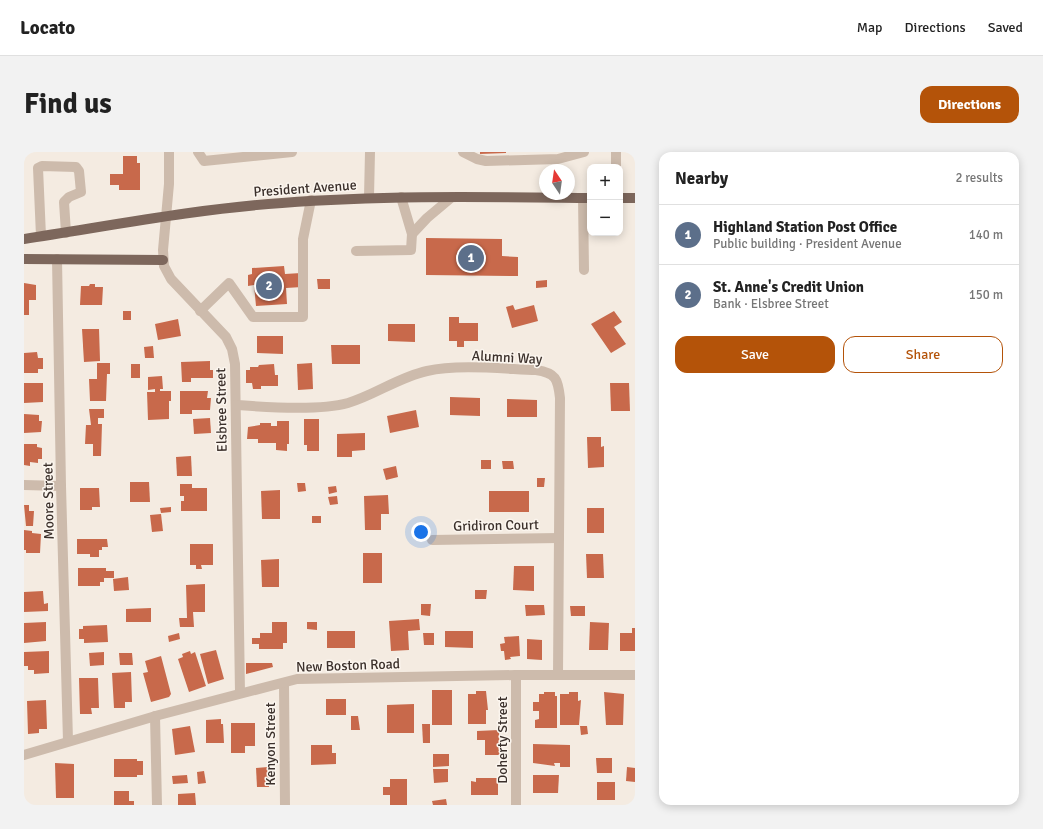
<!DOCTYPE html>
<meta charset="utf-8">
<style>
body{margin:0;font-family:Signika,sans-serif;background:#f2f2f2;color:#222}
.controls{position:absolute;right:12px;top:12px;display:grid;overflow:hidden;border-radius:8px;box-shadow:0 2px 10px #0003}
.controls button{width:36px;height:36px;display:grid;place-items:center;padding:0;border:0;border-bottom:1px solid #e0e0e0;background:#fff;color:#222;font:20px sans-serif}
.compass{position:absolute;left:515px;top:12px;width:36px;height:36px;border-radius:50%;background:#fff;box-shadow:0 2px 10px #0003;rotate:347deg}
.you{position:absolute;left:397px;top:380px;width:14px;height:14px;margin:-10px;border:3px solid #fff;border-radius:50%;background:#1a73e8;box-shadow:0 0 0 6px #1a73e833}
.badge{display:grid;place-items:center;width:26px;height:26px;border-radius:50%;background:#b45309;color:#fff;font-size:13px;font-weight:700}
.pin{position:absolute;translate:-50% -50%;border:2px solid #fff;box-shadow:0 1px 4px #0006}
.list{margin:0;padding:0;list-style:none}
h2{display:flex;justify-content:space-between;align-items:center;height:52px;margin:0;padding:0 16px;font-size:17px}
h2 small{font-size:13px;font-weight:400;color:#767676}
.list li{display:grid;grid-template-columns:26px 1fr auto;gap:12px;align-items:center;box-sizing:border-box;height:60px;padding:0 16px;border-top:1px solid #e0e0e0}
.list b{display:block;font-size:15px;white-space:nowrap}
.list p{margin:0;font-size:13px;white-space:nowrap;color:#767676}
.list em{font-size:13px;font-style:normal;color:#767676}
.actions{display:flex;gap:8px;padding:12px 16px}
.actions a{flex:1;padding:9px 0;border:1px solid #b45309;border-radius:12px;text-align:center;font-size:14px;color:#b45309}
.actions .main{background:#b45309;color:#fff}
.map{position:relative;flex:none;width:611px;height:653px;overflow:hidden;border-radius:12px}
header{display:flex;align-items:center;gap:24px;box-sizing:border-box;height:56px;padding:0 20px;background:#fff;border-bottom:1px solid #e0e0e0}
header strong{font-size:19px}
nav{display:flex;gap:22px;margin-inline-start:auto;font-size:14px}
.intro{display:flex;align-items:center;justify-content:space-between;box-sizing:border-box;height:96px;padding:0 24px}
h1{margin:0;font-size:28px}
.button{padding:10px 18px;border-radius:12px;background:#b45309;color:#fff;font-size:14px;font-weight:700}
main{display:flex;gap:24px;padding:0 24px}
aside{flex:1;background:#fff;border-radius:12px;box-shadow:0 2px 10px #0003}
.map>svg:first-child{display:block}
.building{fill:#c8694b}
.lines{fill:none;stroke-linecap:round;stroke-linejoin:round}
.minor{stroke:#cdbbac;stroke-width:10}
.major{stroke:#7d675c;stroke-width:10}
.labels{text-anchor:middle;stroke-width:3;stroke-linejoin:round;paint-order:stroke}
.street-label{font-size:14px;fill:#3b302b;stroke:#fbf5ee}
</style>
<header>
<strong>Locato</strong>
<nav><a>Map</a><a>Directions</a><a>Saved</a></nav>
</header>
<div class="intro"><h1>Find us</h1><a class="button">Directions</a></div>
<main>
<div class="map">
<svg width="611" height="653" viewBox="0 0 611 653">
<rect width="100%" height="100%" fill="#f4ebe1"/>
<g class="building">
<polygon points="456,0 482,0 482,1 456,2"/>
<polygon points="99,4 113,4 113,11 116,11 116,38 95,38 95,33 86,33 86,22 99,22"/>
<polygon points="402,86 478,87 478,104 494,105 494,124 402,123"/>
<polygon points="260,114 261,122 277,121 278,135 262,136 263,152 232,154 230,133 224,134 224,123 228,122 228,116"/>
<polygon points="293,127 306,127 306,137 294,137"/>
<polygon points="523,128 523,135 512,136 512,129"/>
<polygon points="0,131 12,133 12,148 5,148 5,163 0,163"/>
<polygon points="66,132 71,132 71,135 79,135 78,153 56,153 57,134 65,134"/>
<polygon points="489,153 491,158 510,153 514,169 488,176 482,155"/>
<rect x="99" y="159" width="8" height="9"/>
<polygon points="590,159 598,170 590,175 602,192 587,201 567,172"/>
<polygon points="425,165 435,165 435,171 454,171 454,189 440,189 440,195 433,195 433,189 425,189"/>
<polygon points="154,167 157,184 134,188 131,172"/>
<polygon points="364,172 391,172 391,190 364,189"/>
<polygon points="58,177 75,177 76,209 60,210"/>
<polygon points="233,184 259,184 259,202 233,201"/>
<polygon points="307,193 336,193 336,212 308,212"/>
<polygon points="129,194 130,206 121,206 120,195"/>
<polygon points="13,200 14,206 19,206 19,217 14,217 14,221 0,221 0,201"/>
<polygon points="186,209 186,218 189,218 189,226 167,226 167,230 158,230 157,210"/>
<polygon points="73,211 86,211 86,222 83,222 82,249 66,249 65,227 73,227"/>
<polygon points="288,211 289,237 274,238 273,212"/>
<rect x="107" y="212" width="9" height="14"/>
<polygon points="250,212 251,223 254,223 254,234 237,234 237,237 229,237 228,231 222,231 222,218 226,218 226,215 234,215 235,213"/>
<polygon points="138,224 139,237 136,237 136,239 147,239 147,249 145,249 145,267 124,268 123,240 131,240 131,237 124,238 124,225"/>
<polygon points="0,231 19,231 19,250 0,251"/>
<polygon points="586,231 605,231 606,259 587,259"/>
<polygon points="156,239 184,239 183,246 187,246 186,258 168,258 168,262 156,262"/>
<polygon points="426,245 456,246 456,264 426,263"/>
<polygon points="483,247 513,248 513,265 483,265"/>
<polygon points="65,257 80,257 80,266 74,266 74,272 78,272 77,304 69,304 69,292 61,292 62,273 67,273"/>
<polygon points="392,258 395,275 366,281 363,264"/>
<polygon points="0,262 15,263 15,269 18,269 17,280 0,281"/>
<polygon points="186,266 187,281 170,282 169,267"/>
<polygon points="280,267 295,267 295,299 283,299 283,293 280,293"/>
<polygon points="253,269 265,269 265,292 263,292 263,299 252,298 252,291 234,291 234,287 223,287 224,275 236,273 236,271 247,271 247,274 253,274"/>
<polygon points="341,281 341,298 328,299 328,305 313,305 313,282"/>
<polygon points="563,285 577,285 577,295 580,294 580,315 564,316"/>
<polygon points="0,292 13,292 13,295 18,296 18,307 14,307 14,311 6,310 6,314 0,313"/>
<polygon points="167,304 168,324 153,324 152,305"/>
<rect x="457" y="308" width="10" height="9"/>
<polygon points="478,309 489,309 490,317 479,317"/>
<polygon points="372,314 374,325 362,328 359,317"/>
<polygon points="513,326 521,326 520,335 513,335"/>
<polygon points="106,330 125,330 126,350 106,350"/>
<polygon points="273,331 281,331 282,339 274,340"/>
<polygon points="156,332 168,332 168,336 183,336 183,359 157,359 157,349 160,349 160,344 156,344"/>
<polygon points="312,334 313,340 305,342 304,335"/>
<polygon points="56,336 75,336 76,355 68,355 68,358 56,358"/>
<polygon points="256,338 256,367 238,367 237,339"/>
<rect x="465" y="339" width="40" height="21"/>
<polygon points="364,343 365,362 357,362 357,378 341,378 340,344"/>
<polygon points="313,344 314,352 306,353 304,345"/>
<polygon points="0,353 5,353 5,359 10,359 9,374 2,374"/>
<polygon points="147,355 147,360 137,361 136,356"/>
<rect x="563" y="356" width="17" height="25"/>
<polygon points="137,362 139,379 128,380 126,363"/>
<rect x="288" y="364" width="9" height="7"/>
<polygon points="0,378 8,379 8,381 17,382 16,401 2,401 2,398 0,398"/>
<polygon points="53,387 83,387 84,395 78,395 78,398 75,398 75,405 66,405 66,402 53,402"/>
<polygon points="166,392 189,392 189,413 177,413 178,417 172,417 172,413 166,413"/>
<rect x="339" y="401" width="19" height="30"/>
<polygon points="562,402 579,402 580,426 563,426"/>
<polygon points="255,407 255,435 238,435 237,408"/>
<polygon points="490,414 510,414 510,439 489,438"/>
<polygon points="54,416 82,416 82,419 90,419 90,426 80,426 80,430 76,430 76,434 54,434"/>
<polygon points="104,425 105,438 90,439 89,427"/>
<polygon points="181,432 181,460 169,460 170,475 156,475 155,466 163,466 162,433"/>
<polygon points="451,438 463,438 462,447 451,447"/>
<polygon points="19,439 20,452 24,451 24,459 0,460 0,440"/>
<polygon points="397,452 407,452 406,464 397,463"/>
<polygon points="501,453 520,453 521,463 502,464"/>
<polygon points="546,454 561,454 561,464 547,464"/>
<polygon points="127,456 127,470 102,470 102,457"/>
<polygon points="395,467 396,478 384,479 385,498 367,499 365,469"/>
<polygon points="22,470 22,489 0,491 0,471"/>
<polygon points="248,470 263,470 263,491 259,491 259,497 235,497 235,492 228,492 228,486 236,486 236,481 248,481"/>
<polygon points="283,470 293,470 293,478 283,477"/>
<polygon points="566,470 585,471 584,498 565,498"/>
<polygon points="83,473 84,490 60,491 60,487 55,487 55,477 59,477 59,474"/>
<polygon points="608,476 611,476 611,499 596,499 596,481 608,481"/>
<rect x="303" y="479" width="28" height="17"/>
<polygon points="421,479 449,479 449,496 421,495"/>
<polygon points="155,481 156,487 145,490 144,484"/>
<polygon points="399,481 410,481 410,493 400,493"/>
<polygon points="495,484 496,504 486,505 487,507 481,508 480,499 477,499 476,492 481,491 480,485"/>
<polygon points="503,487 518,488 518,508 503,507"/>
<polygon points="192,498 200,527 184,532 176,502"/>
<polygon points="25,499 25,521 10,522 10,518 4,518 4,514 0,514 0,500"/>
<polygon points="166,499 167,502 171,500 182,534 165,540 154,507 159,505 158,502"/>
<polygon points="80,500 80,513 66,514 65,501"/>
<polygon points="95,501 108,501 109,513 96,513"/>
<polygon points="137,504 147,542 145,545 127,550 119,521 124,520 121,509"/>
<polygon points="222,511 248,511 249,515 222,522"/>
<polygon points="107,520 108,550 101,550 101,556 90,556 88,521"/>
<polygon points="55,526 74,526 75,556 67,556 68,562 56,562"/>
<rect x="408" y="538" width="20" height="35"/>
<polygon points="452,539 462,539 464,558 462,558 462,572 444,572 444,542 452,542"/>
<polygon points="520,540 531,540 531,544 533,544 533,576 511,576 511,568 515,567 515,559 509,559 509,550 515,550 515,542 520,542"/>
<polygon points="545,540 554,540 554,549 557,548 555,573 536,573 536,542 545,542"/>
<polygon points="580,540 600,542 599,573 582,573"/>
<rect x="302" y="547" width="20" height="16"/>
<polygon points="22,548 23,577 15,577 15,581 4,582 3,549"/>
<polygon points="390,552 390,581 363,581 363,553"/>
<polygon points="327,564 334,564 336,578 327,578"/>
<polygon points="197,567 197,572 199,572 200,591 182,591 182,568"/>
<polygon points="207,571 231,571 231,594 221,594 221,601 207,601"/>
<polygon points="398,572 406,572 406,591 399,591"/>
<polygon points="166,574 171,600 151,603 148,577"/>
<polygon points="556,574 563,574 564,582 557,583"/>
<polygon points="475,578 476,603 461,603 461,588 453,588 453,579"/>
<polygon points="509,592 546,593 546,615 536,615 536,611 530,611 531,614 509,611"/>
<polygon points="287,593 308,593 308,601 312,601 312,612 287,613"/>
<polygon points="409,602 425,602 425,614 409,615"/>
<polygon points="572,606 588,606 588,621 573,621"/>
<polygon points="90,607 113,607 113,609 119,609 119,623 113,623 113,625 90,625"/>
<polygon points="31,611 50,612 50,646 32,646"/>
<polygon points="244,615 245,635 233,635 232,616"/>
<polygon points="603,615 611,616 611,630 602,629"/>
<polygon points="409,617 424,617 424,630 410,631"/>
<polygon points="180,619 182,631 174,632 173,620"/>
<polygon points="163,623 164,631 149,632 148,624"/>
<polygon points="509,623 535,623 534,641 509,641"/>
<polygon points="452,626 474,626 474,643 447,643 447,629 452,630"/>
<polygon points="366,627 383,627 383,653 366,653 366,643 359,643 359,635 366,635"/>
<rect x="573" y="630" width="18" height="18"/>
<polygon points="90,639 105,639 105,649 110,649 110,653 90,653"/>
<polygon points="171,641 172,653 154,653 154,642"/>
<polygon points="422,647 423,653 409,653 408,649"/>
</g>
<g class="lines">
<g class="minor">
<polyline points="145,0 145,32 139,98 140,114 147,127 202,185 208,197 211,212 216,541"/>
<polyline points="174,0 180,9 268,0"/>
<polyline points="439,0 453,7 462,9 534,7 560,0"/>
<polyline points="592,0 592,15"/>
<polyline points="345,45 346,0"/>
<polyline points="559,46 560,118"/>
<polyline points="388,82 403,66 428,45"/>
<polyline points="17,84 14,16 18,14 52,15 55,19 57,40 45,45 40,50 42,81"/>
<polyline points="332,99 387,98 388,82 377,45"/>
<polyline points="33,107 37,334 44,589"/>
<polyline points="176,159 205,131 229,165 279,165 279,87 287,48"/>
<path d="M212 253C243 255 295 259 324 251 351 243 375 225 403 219 433 212 481 217 512 218 532 221 534 227 536 246L534 523"/>
<polyline points="0,333 37,334"/>
<polyline points="408,388 535,386"/>
<polyline points="492,523 492,653"/>
<polyline points="260,531 261,653"/>
<polyline points="131,564 133,653"/>
<polyline points="0,603 135,563 273,527 492,523 611,523"/>
</g>
<g class="major">
<polyline points="596,46 611,46"/>
<path d="M0 87C85 74 171 57 258 51 360 43 463 45 566 46"/>
<polyline points="0,107 139,108"/>
</g>
</g>
<g class="labels">
<g class="street-label">
<text transform="translate(281 36) rotate(-4)" y="5">President Avenue</text>
<text transform="translate(483 205) rotate(3)" y="5">Alumni Way</text>
<text transform="translate(197 258) rotate(-91)" y="5">Elsbree Street</text>
<text transform="translate(24 349) rotate(-91)" y="5">Moore Street</text>
<text transform="translate(472 373) rotate(-1)" y="5">Gridiron Court</text>
<text transform="translate(324 513) rotate(-2)" y="5">New Boston Road</text>
<text transform="translate(478 588) rotate(-90)" y="5">Doherty Street</text>
<text transform="translate(246 592) rotate(-90)" y="5">Kenyon Street</text>
</g>
</g>
</svg>
<div class="controls">
<button>+</button>
<button>−</button>
</div>
<svg class="compass" viewBox="-18 -18 36 36"><path d="M0-13l5 13h-10z" fill="#e53935"/><path d="M0 13l5-13h-10z" fill="#767676"/></svg>
<div class="you"></div>
<div class="pin badge" style="left:447px;top:106px;background:#5c6f8a">1</div>
<div class="pin badge" style="left:245px;top:134px;background:#5c6f8a">2</div>
</div>
<aside>
<h2>Nearby<small>2 results</small></h2>
<ul class="list">
<li><span class="badge" style="background:#5c6f8a">1</span><div><b>Highland Station Post Office</b><p>Public building · President Avenue</p></div><em>140 m</em></li>
<li><span class="badge" style="background:#5c6f8a">2</span><div><b>St. Anne's Credit Union</b><p>Bank · Elsbree Street</p></div><em>150 m</em></li>
</ul>
<div class="actions"><a class="main">Save</a><a>Share</a></div>
</aside>
</main>
